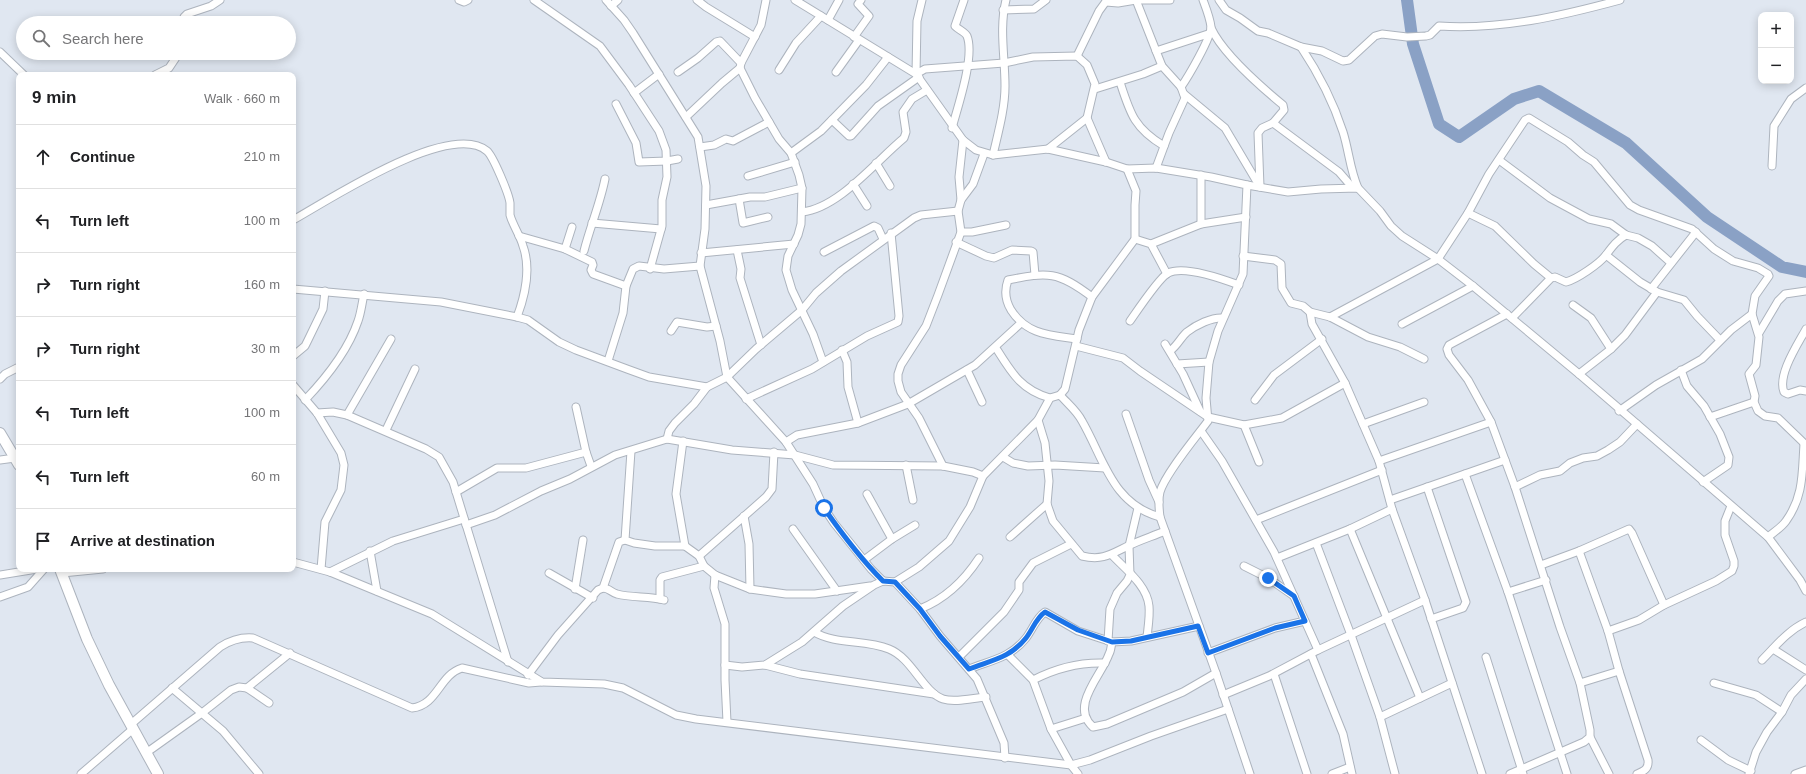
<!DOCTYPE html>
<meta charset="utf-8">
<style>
body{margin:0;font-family:Helvetica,sans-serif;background:#f6f6f6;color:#202124}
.controls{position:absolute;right:12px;top:12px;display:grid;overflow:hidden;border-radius:8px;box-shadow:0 2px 10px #0003}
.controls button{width:36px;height:36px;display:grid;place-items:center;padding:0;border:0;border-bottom:1px solid #e0e0e0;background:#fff;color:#202124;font:20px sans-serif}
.stop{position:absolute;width:12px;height:12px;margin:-9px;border:3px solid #1a73e8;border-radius:50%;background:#fff}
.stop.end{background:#1a73e8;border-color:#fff;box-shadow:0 1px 4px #0008}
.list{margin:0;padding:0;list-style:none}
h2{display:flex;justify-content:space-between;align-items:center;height:52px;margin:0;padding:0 16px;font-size:17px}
h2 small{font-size:13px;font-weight:400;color:#757577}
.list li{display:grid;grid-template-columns:26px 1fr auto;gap:12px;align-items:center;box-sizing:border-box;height:64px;padding:0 16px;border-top:1px solid #e0e0e0}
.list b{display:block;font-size:15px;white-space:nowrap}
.list em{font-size:13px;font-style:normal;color:#757577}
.icon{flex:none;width:22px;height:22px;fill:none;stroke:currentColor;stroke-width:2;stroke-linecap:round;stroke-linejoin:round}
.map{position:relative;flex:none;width:1806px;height:774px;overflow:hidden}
.search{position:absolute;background:#fff;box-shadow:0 2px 10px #0003;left:16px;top:16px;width:280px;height:44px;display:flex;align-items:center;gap:10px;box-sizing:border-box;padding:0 14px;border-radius:22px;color:#757577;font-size:15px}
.panel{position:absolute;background:#fff;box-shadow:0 2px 10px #0003;left:16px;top:72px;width:280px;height:500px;border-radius:8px}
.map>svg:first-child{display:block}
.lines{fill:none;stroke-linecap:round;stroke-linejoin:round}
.river{stroke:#8aa1c5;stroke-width:12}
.minor-casing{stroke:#adb4be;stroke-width:9}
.secondary-casing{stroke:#adb4be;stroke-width:12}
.minor{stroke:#fff;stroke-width:7}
.secondary{stroke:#fff;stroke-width:10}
.route{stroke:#1a73e8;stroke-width:5}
</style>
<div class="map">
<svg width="1806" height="774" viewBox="0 0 1806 774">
<rect width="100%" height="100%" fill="#e0e7f1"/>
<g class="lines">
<polyline class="river" points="1407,0 1413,44 1439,124 1459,137 1514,99 1539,91 1626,143 1707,217 1782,267 1806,272"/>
<defs>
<g id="minor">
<polyline points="459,0 464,2 468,0"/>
<polyline points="534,0 600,46 629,85 659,131 666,150 667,177 662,200 662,226 650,269"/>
<polyline points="606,0 624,20 633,33 698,137 706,186 705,229 700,266 720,341 727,377 786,442 813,484 824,508 834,523 871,569 883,581"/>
<polyline points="697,0 706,7 755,37"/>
<polyline points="766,0 761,25 741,63 740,68 755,98 779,139 791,153 799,175 802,188 801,224 798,235 788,256 786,270 792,290 813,334 823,362"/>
<path d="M795 0 916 74 963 140 976 150 993 155 1048 149 1106 162 1127 169 1156 168 1211 177 1247 185 1243 274 1218 331 1209 362 1206 398 1208 421C1196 437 1165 474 1160 492 1158 500 1159 509 1160 517L1216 673 1250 774"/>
<polyline points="922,0 917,21 916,74 925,69 1004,63 1033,57 1077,56 1087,65 1095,84 1087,118 1048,149"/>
<polyline points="1136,0 1162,66 1181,87 1185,98 1169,133 1156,168"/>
<path d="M1219 0 1226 10 1240 18 1258 31 1268 33 1301 47 1322 51 1343 61 1349 60 1375 36 1382 34 1407 37 1426 36 1430 35 1439 26C1501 30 1561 16 1620 0"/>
<polyline points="1106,2 1118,3 1136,0 1170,0"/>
<polyline points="611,6 618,0"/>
<polyline points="1003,10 1034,9 1046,0"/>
<polyline points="828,20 839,0"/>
<polyline points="184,23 184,17 187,14 211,6 220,0"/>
<path d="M1211 28C1223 54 1260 86 1283 105L1284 110 1273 123 1339 172 1352 187"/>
<polyline points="854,37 869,16 858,4 861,0"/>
<path d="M1301 47C1319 74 1333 101 1343 132 1349 151 1350 170 1358 188"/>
<polyline points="1156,51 1208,34"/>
<polyline points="0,52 24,75"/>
<polyline points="1077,56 1099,11 1107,0"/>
<polyline points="779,70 796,43 821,16"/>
<polyline points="678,72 698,58 716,42 720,41 741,63"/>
<polyline points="836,72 859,40"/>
<polyline points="155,75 169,68 179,53"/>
<path d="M1120 82C1130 113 1134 128 1164 146"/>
<path d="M1181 87C1188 77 1211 38 1211 27 1210 18 1206 8 1203 0"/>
<polyline points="1095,89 1143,74 1162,66"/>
<polyline points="634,93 659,74"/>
<polyline points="1184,94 1225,128 1260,187 1258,133 1262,128 1273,123"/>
<polyline points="616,104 636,143 639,162 667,161 678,159"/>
<polyline points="686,117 722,83 740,68"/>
<polyline points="1087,118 1106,162"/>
<polyline points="832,120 849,136 851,136 878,106 919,77"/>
<path d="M952 128C958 106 975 56 967 36 965 32 959 30 955 26L964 0"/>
<polyline points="700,147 714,145 726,139 733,141 769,122"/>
<polyline points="791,153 821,131 866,85 888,57"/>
<path d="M993 155C998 133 1005 109 1005 86 1005 57 999 28 1006 0"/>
<polyline points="1499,160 1550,198 1589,219 1611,224 1626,235 1638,238 1652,246 1671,263"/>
<polyline points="876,163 890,186"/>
<polyline points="1772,166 1774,126 1791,99 1806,88"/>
<polyline points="1201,175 1201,224"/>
<polyline points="748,176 795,162"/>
<polyline points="853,184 867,206"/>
<polyline points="1247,185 1288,192 1321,189 1358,188 1380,211 1391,226 1402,236 1438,259 1473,286 1579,374 1768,537 1800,580 1806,591"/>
<polyline points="739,199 743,223 768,217"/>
<polyline points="961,200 959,177 963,140"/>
<polyline points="706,205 750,197 765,197 802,188"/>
<path d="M802 212C839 208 875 162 904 138L906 132 903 112 912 99 927 90"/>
<polyline points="1468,213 1495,226 1534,264 1551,278"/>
<path d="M293 220C329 200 450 120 487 151 493 156 509 194 510 203 510 207 510 211 510 215 513 226 520 235 523 246 531 268 525 296 517 317"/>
<polyline points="592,223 661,229"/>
<polyline points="961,232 972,232 1006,225"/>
<polyline points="519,236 565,249 592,262 593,265 591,270 593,274 626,286"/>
<polyline points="1135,239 1151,244 1167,274"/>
<polyline points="956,242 986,256 994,258 1012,250 1031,251 1033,252 1035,275"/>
<polyline points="1151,244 1201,224 1246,217"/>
<polyline points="565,249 572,227"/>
<polyline points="737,250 741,269 740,278 761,345"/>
<path d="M584 251C590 227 600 204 605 179"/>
<polyline points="824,252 874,226 878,228 883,239"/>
<polyline points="701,253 794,244"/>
<polyline points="1606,255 1640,282 1657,292 1684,300 1697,316 1720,340"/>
<polyline points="1243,256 1275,260 1281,264 1282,288 1291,303 1303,306 1310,312 1330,317 1368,337 1400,347 1424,359"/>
<polyline points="293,289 441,302 517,317 528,320 559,342 576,350 627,369 649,377 707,387"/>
<polyline points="1651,289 1696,232"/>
<polyline points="1573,305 1591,318 1611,349"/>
<polyline points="1310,312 1312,324 1345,383 1379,461 1392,509 1425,600 1482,774"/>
<polyline points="1507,314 1449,345 1447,349 1449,355 1468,380 1491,422 1515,487 1560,627 1580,683 1590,730 1590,737 1584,742 1510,774"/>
<polyline points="1330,317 1438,259 1468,213 1489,174 1525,120 1529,118 1568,142 1583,155 1594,162 1630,205 1639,210 1692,229 1714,249 1733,261 1758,268 1768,274 1769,276 1755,296 1752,314 1759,337 1756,365 1749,374 1755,396 1754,402 1758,411 1765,416 1778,418 1806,445"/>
<path d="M1512 318 1551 278 1555 277 1566 282C1577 279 1599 264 1606 255 1612 247 1617 240 1626 235"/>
<path d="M1130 321C1137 311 1159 278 1168 273 1184 265 1223 279 1239 285"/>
<polyline points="1402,324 1473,286"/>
<path d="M1806 329C1798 344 1777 375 1784 392L1788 394 1800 390 1806 391"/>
<polyline points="671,331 677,322 707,327 716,326"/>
<polyline points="1759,333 1778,301 1785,294 1806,291"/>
<path d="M1077 339C1050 335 1027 335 1011 310 1005 300 1004 291 1008 280 1048 272 1058 271 1092 297"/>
<polyline points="1165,344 1183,374 1200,411"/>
<polyline points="1076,346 1123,358 1140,371 1208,417 1244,425 1282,418 1345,383"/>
<path d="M996 348C1011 372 1021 390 1050 398"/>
<polyline points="842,350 847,362 848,387 858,423"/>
<path d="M1170 351C1178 345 1181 337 1187 332 1196 325 1212 317 1223 318"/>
<polyline points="293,356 305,346 308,340 323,309 325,291"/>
<polyline points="608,361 623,313 626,286 633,269 639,266 664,269 700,266"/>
<polyline points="1177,364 1209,362"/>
<polyline points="967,370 982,402"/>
<polyline points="1681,370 1687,386 1704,406 1720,434 1729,457 1728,465 1703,482"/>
<polyline points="1579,374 1611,349 1625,335 1657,292"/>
<polyline points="0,379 5,374 19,367"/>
<polyline points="293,385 317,413 341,453 344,465 341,490 325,522 321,569"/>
<path d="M1060 395C1067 403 1077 411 1082 421 1104 459 1112 504 1160 517"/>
<polyline points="746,399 812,369 867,336 898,322 899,316 891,233"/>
<path d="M305 400C326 378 348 351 358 321 361 313 362 303 364 294"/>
<polyline points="1255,400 1274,375 1322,339"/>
<polyline points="1619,411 1656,385 1702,359 1731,330 1752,314"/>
<polyline points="317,413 333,412 347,415 426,449 439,457 453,482 508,662"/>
<polyline points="1126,414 1149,480 1159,502"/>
<polyline points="347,415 391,339"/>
<polyline points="1710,417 1754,402"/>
<path d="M1038 420 1045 443 1049 481 1047 504 1053 521 1082 556C1103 561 1111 554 1130 545 1141 540 1153 536 1165 531"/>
<polyline points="1363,424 1424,402"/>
<polyline points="1244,425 1259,462"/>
<polyline points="386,430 415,369"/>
<polyline points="1201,431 1222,461 1274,552 1318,650"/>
<polyline points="667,439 669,431 675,423 694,404 707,387 727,377 756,349 802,310 816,293 841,271 914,218 921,215 958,211"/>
<polyline points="683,441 676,494 685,546"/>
<polyline points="786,442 797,435 858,423 908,404 975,365 1021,323"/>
<polyline points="631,451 625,540 634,543 655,546 685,546 699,556 704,566 715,575 750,589 786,594 815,594 870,586"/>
<polyline points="586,452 591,466"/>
<polyline points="1003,457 1013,463 1028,466 1055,465 1105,468"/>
<polyline points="0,460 15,458"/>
<polyline points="1379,461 1491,422"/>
<polyline points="906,465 913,500"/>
<polyline points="943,466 919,418 901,392 898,381 898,374 901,365 926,326 938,295 961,232 958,211 961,200 973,184 984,154"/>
<polyline points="1465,474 1508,592 1567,774"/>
<polyline points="1427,487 1466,602 1463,608 1431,619"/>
<polyline points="1515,487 1540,475 1560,471 1570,463 1583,458 1597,456 1608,450 1620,442 1637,424"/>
<polyline points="456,492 497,468 526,468 586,452 576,407"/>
<polyline points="867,494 892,539"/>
<polyline points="1390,500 1505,460"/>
<polyline points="744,516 749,544 750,589"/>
<polyline points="1256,520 1382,470"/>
<polyline points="466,525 495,515 541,491 570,479 615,455 667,439 732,450 795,455 833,465 943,466 973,472 983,476"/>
<polyline points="793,529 837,591"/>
<polyline points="1350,529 1420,698"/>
<polyline points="1010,537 1047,504"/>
<path d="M1768 537C1774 532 1782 527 1786 521 1804 496 1802 472 1804 444"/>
<polyline points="1316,543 1351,635 1380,717 1452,683"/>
<polyline points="370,551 377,591"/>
<path d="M1579 551 1608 631 1619 671 1648 760C1649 769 1644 771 1637 774"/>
<path d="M1112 555C1125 569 1147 585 1149 606 1150 616 1148 627 1147 637"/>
<polyline points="699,556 766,497 772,489 774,452"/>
<polyline points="1277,558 1350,529 1392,509"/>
<polyline points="864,560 892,539 915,525"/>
<polyline points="293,562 330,572 432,614 542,682 604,684 623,688 676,715 696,719 1071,765 1090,760 1151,736 1228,709"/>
<polyline points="1541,565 1579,551 1629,529 1632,533 1664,605"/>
<polyline points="1244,566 1268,578 1294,596"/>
<polyline points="330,572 393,541 464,519"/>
<polyline points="62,573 103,569"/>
<polyline points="549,573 593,598"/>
<polyline points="0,575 37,569"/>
<polyline points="715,575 714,588 725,624 725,680 727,722"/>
<polyline points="895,582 919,567 949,541 970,507 983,476 1038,420 1050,398 1060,395 1065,389 1079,330 1092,297 1135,239 1135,205 1136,191 1127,169"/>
<path d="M603 588C609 588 612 593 617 594 632 598 649 596 664 600"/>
<polyline points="575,589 583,540"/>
<polyline points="1508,592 1546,580"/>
<polyline points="0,597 28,587 44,569"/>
<polyline points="660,599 660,580 662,577 704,566"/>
<path d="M920 609C945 599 964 581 979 558"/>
<polyline points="1608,631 1639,620 1664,605 1716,581 1732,571 1734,566 1734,561 1725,535 1725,521 1731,506"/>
<path d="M814 632C836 645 865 639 889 649 912 658 923 692 943 699 955 703 973 698 986 697"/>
<polyline points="1108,641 1110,609 1117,593 1127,581 1130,575 1129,546 1138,508"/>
<path d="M1112 642C1111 646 1111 651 1109 654 1102 675 1069 706 1093 727L1107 724 1183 692 1216 673"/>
<polyline points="1773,649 1806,670"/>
<polyline points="1208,653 1275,628 1305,621"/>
<polyline points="1311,654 1343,734 1352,774"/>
<polyline points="1008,655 1033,680 1051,729 1071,765 1078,774"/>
<polyline points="959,657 1004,612 1019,590 1019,582 1033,563 1071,544"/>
<polyline points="1486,657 1523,774"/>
<path d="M1762 660C1776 646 1787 631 1806 622"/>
<polyline points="725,665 742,667 765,665 802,642 843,606 874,585 883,581 895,582 920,609 940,636 977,679 1004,743 1005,758"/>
<polyline points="765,665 800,674 934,694"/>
<path d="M969 669C992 660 1010 658 1026 638 1033 629 1036 618 1045 612L1078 631 1112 642 1131 641 1199 626"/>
<polyline points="1274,674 1307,774"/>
<polyline points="528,675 558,635 598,590 603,588 619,542 625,540"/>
<path d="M1033 680C1056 668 1078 662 1105 663"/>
<polyline points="1580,683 1619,671"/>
<polyline points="1714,683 1756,695 1782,712"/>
<polyline points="172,688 223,731 259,774"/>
<polyline points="1223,695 1269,676 1318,650 1425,600"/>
<polyline points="269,703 247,688 290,653"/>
<polyline points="1380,717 1395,774"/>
<path d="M130 725 220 647C231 640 241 637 253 638L412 708C438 705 439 675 462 668L529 683 541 682"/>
<polyline points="1051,729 1086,718"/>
<polyline points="1590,737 1609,774"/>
<polyline points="1701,740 1728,760 1751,771"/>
<polyline points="146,753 202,713 231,690 239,687 247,688"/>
<polyline points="81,774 133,729"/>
<polyline points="1332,774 1350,767"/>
<polyline points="1749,774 1756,752 1767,732 1782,712 1791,695 1806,679"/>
<polyline points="1795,774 1806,770"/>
</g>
<g id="secondary">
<polyline points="0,433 19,465"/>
<polyline points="60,569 87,639 109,685 158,774"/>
</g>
</defs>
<use href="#minor" class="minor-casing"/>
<use href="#secondary" class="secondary-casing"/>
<use href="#minor" class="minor"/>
<use href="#secondary" class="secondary"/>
</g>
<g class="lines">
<path class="route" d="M824 508C842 534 861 559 883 581L895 582 920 609 940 636 969 669C992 660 1010 658 1026 638 1033 629 1036 618 1045 612L1078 630 1112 642 1131 641 1198 626 1208 653 1275 628 1305 621 1294 596 1268 578"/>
</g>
</svg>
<div class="controls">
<button>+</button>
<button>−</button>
</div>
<div class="stop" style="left:824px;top:508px"></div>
<div class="stop end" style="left:1268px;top:578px"></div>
<div class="search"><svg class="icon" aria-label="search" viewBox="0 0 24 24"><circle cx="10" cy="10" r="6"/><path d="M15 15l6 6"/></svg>Search here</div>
<section class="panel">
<h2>9 min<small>Walk · 660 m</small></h2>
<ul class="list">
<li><svg class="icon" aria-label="ahead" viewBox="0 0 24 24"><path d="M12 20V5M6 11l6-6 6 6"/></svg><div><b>Continue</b></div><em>210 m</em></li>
<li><svg class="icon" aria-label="left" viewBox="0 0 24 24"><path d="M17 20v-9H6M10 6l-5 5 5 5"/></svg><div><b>Turn left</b></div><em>100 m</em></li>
<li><svg class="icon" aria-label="right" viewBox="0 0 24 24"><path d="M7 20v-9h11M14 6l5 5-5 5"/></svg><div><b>Turn right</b></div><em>160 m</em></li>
<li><svg class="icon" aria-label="right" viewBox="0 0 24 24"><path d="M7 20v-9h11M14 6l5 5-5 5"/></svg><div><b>Turn right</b></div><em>30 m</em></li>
<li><svg class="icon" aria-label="left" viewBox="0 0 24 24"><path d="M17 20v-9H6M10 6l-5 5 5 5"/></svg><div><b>Turn left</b></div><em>100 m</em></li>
<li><svg class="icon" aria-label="left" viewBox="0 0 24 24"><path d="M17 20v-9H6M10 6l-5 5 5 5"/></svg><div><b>Turn left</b></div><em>60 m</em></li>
<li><svg class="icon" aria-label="arrive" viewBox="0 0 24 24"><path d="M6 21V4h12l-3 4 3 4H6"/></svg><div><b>Arrive at destination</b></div></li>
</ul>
</section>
</div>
